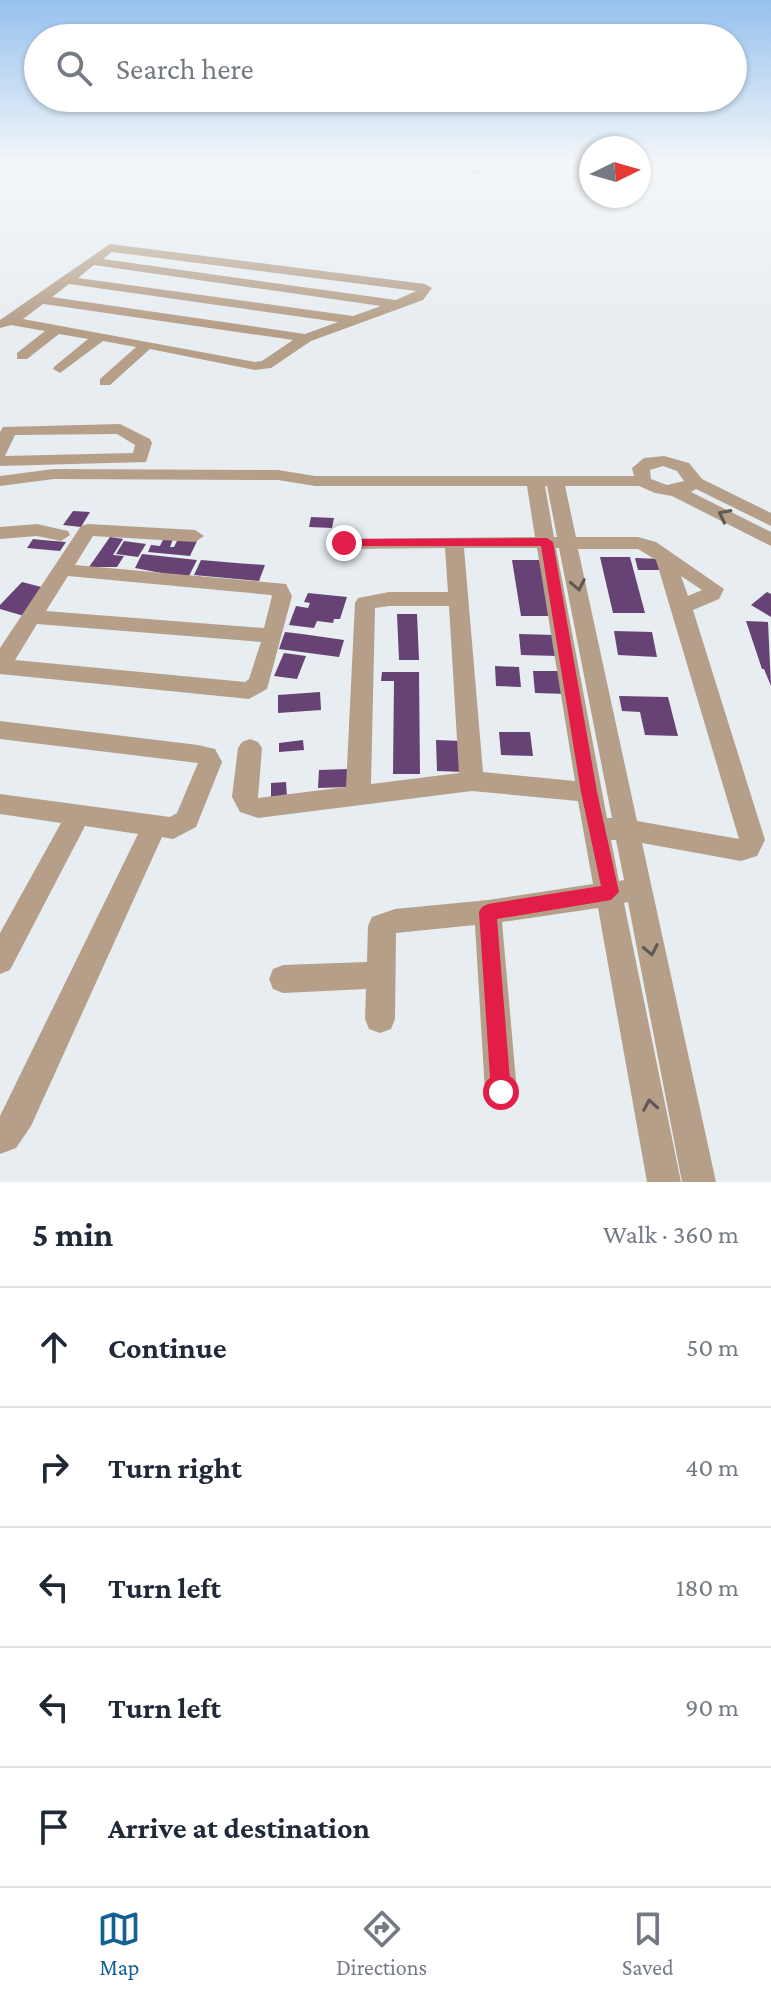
<!DOCTYPE html>
<meta charset="utf-8">
<style>
body{margin:0;font-family:"Crimson Pro",serif;background:#f2f2f3;color:#1f2937}
.compass{position:absolute;left:579px;top:136px;width:72px;height:72px;border-radius:50%;background:#fff;box-shadow:0 2px 6px #0004;rotate:85deg}
.stop{position:absolute;width:24px;height:24px;margin:-18px;border:6px solid #e11d48;border-radius:50%;background:#fff}
.stop.end{background:#e11d48;border-color:#fff;box-shadow:0 2px 8px #0008}
.list{margin:0;padding:0;list-style:none}
h2{display:flex;justify-content:space-between;align-items:center;height:104px;margin:0;padding:0 32px;font-size:34px}
h2 small{font-size:26px;font-weight:400;color:#747a83}
.list li{display:grid;grid-template-columns:52px 1fr auto;gap:24px;align-items:center;box-sizing:border-box;height:120px;padding:0 32px;border-top:2px solid #e0e1e3}
.list b{display:block;font-size:30px;white-space:nowrap}
.list em{font-size:26px;font-style:normal;color:#747a83}
.icon{flex:none;width:44px;height:44px;fill:none;stroke:currentColor;stroke-width:2;stroke-linecap:round;stroke-linejoin:round}
.map{position:relative;flex:none;width:771px;height:1182px;overflow:hidden}
.search{position:absolute;background:#fff;box-shadow:0 2px 6px #0004;left:24px;right:24px;top:24px;height:88px;display:flex;align-items:center;gap:20px;box-sizing:border-box;padding:0 28px;border-radius:44px;color:#747a83;font-size:30px}
.sheet{height:704px;background:#fff}
nav{display:flex;justify-content:space-around;align-items:center;box-sizing:border-box;height:112px;border-top:2px solid #e0e1e3;background:#fff;font-size:22px;color:#747a83}
nav a{display:grid;justify-items:center;gap:4px}
nav .on{color:#136093}
.map>svg:first-child{display:block}
.building{fill:#674274}
.lines{fill:none;stroke-linecap:round;stroke-linejoin:round}
.minor{fill:#b69f89;fill-rule:evenodd}
.oneway{stroke:#605953}
.route{fill:#e11d48}
</style>
<div class="map">
<svg width="771" height="1182" viewBox="0 0 771 1182">
<rect width="100%" height="100%" fill="#e7edf1"/>
<g class="building">
<polygon points="73,511 90,512 81,527 63,525"/>
<polygon points="311,517 334,518 332,528 309,527"/>
<polygon points="110,537 123,539 113,555 124,556 117,567 89,567"/>
<polygon points="164,538 173,539 170,547 174,547 178,539 197,541 190,556 148,552 151,545 160,546"/>
<polygon points="33,539 42,540 66,542 60,551 27,548"/>
<polygon points="124,541 146,544 138,557 116,554"/>
<polygon points="142,554 197,560 188,578 135,568"/>
<polygon points="600,557 630,557 645,613 613,613"/>
<polygon points="635,558 661,559 665,570 638,570"/>
<polygon points="201,560 236,563 265,565 259,581 194,575"/>
<polygon points="512,560 544,560 555,616 521,616"/>
<polygon points="22,582 49,589 24,616 0,609 0,605"/>
<polygon points="767,592 771,594 771,617 751,605"/>
<polygon points="308,593 347,597 340,619 334,619 333,623 317,621 314,628 289,625 296,606 308,608 310,603 304,602"/>
<polygon points="397,614 417,614 419,660 399,660"/>
<polygon points="746,621 768,622 771,686 764,669 762,669"/>
<polygon points="614,631 652,632 657,657 618,655"/>
<polygon points="285,632 302,634 344,640 339,657 279,649"/>
<polygon points="519,634 555,635 558,656 521,655"/>
<polygon points="284,653 306,656 297,679 274,676"/>
<polygon points="495,666 519,667 521,687 496,686"/>
<polygon points="533,671 563,671 567,694 535,693"/>
<polygon points="382,672 419,672 420,774 393,774 394,681 381,681"/>
<polygon points="320,692 321,710 278,713 278,695"/>
<polygon points="619,696 668,697 678,736 645,735 640,712 622,711"/>
<polygon points="499,732 530,732 533,756 501,755"/>
<polygon points="303,740 304,750 279,752 279,743"/>
<polygon points="436,740 462,741 464,772 437,771"/>
<polygon points="349,769 349,787 318,788 319,770"/>
<polygon points="286,782 287,797 271,799 271,783"/>
</g>
<g class="lines">
<g class="minor">
<polygon points="457,164 483,170 484,172 479,175 453,169 452,167"/>
<path d="M110 244 425 284 432 288 423 300 311 341 271 368 255 370 150 349 110 385H100V379L136 347 103 341 60 373 53 369 55 366 88 339 59 334 27 359H17V353L45 331 11 325 0 328V320ZM112 252 416 291 396 300 103 259ZM94 265 381 306 353 316 78 278ZM69 284 338 322 305 334 52 297ZM43 304H44L293 340 262 361 255 362 23 319Z"/>
<path d="M120 424 150 439 152 443 146 462 0 466V432L3 427ZM117 434 135 445 133 453 5 456 15 435Z"/>
<path d="M664 456 689 463 702 479 771 513V526L696 489 691 492 771 532V546L672 496 655 493 639 486H565L576 537H638L656 542 724 589 719 599 693 610 765 840 757 856 741 861 642 843 716 1182H682L628 902 624 903 681 1182H647L598 908 502 922 517 1092 512 1103 501 1108 490 1103 485 1092 475 925 396 933 395 1019 391 1029 380 1033 369 1029 365 1019 366 989 283 993 273 989 269 979 273 969 283 965 367 962 368 926 372 917 395 909 488 900 593 884 578 801 472 791 258 818 240 812 232 797 238 748 242 742 250 739 258 742 262 748 258 798 346 787 355 603 358 598 389 592H448L445 548 344 549 337 547 335 543 337 539 535 537 527 486H315L278 480 54 479 0 486V476L54 469 278 470 315 476H634L632 468 644 458ZM663 466 677 471 684 481 667 485 651 479 650 470ZM545 486H547L557 537H554ZM464 548H537L575 781 483 772ZM556 548H559L612 818H607ZM578 549H638L656 560 739 839 637 821ZM681 576 702 590 688 596ZM389 606H449L459 773 371 784 375 608ZM611 840H616L624 880 619 881Z"/>
<polygon points="37,524 68,531 70,535 61,541 37,536 0,539 0,527"/>
<path d="M88 524 195 530 204 536 195 542 93 536 75 565 286 584 292 596 267 689 249 699 0 674V648L81 526ZM68 576 271 595 272 596 264 628 46 611ZM37 624 261 642 249 679 245 682 15 660Z"/>
<polygon points="0,721 198,745 215,749 222,762 196,827 173,839 162,837 31,1126 16,1148 0,1154 0,1116 138,834 85,826 10,970 0,974 0,933 61,823 0,814 0,794 170,817 177,813 198,763 0,739"/>
</g>
</g>
<defs><path id="oneway-chevron" d="M-2-3.5L2.5 0L-2 3.5" fill="none" stroke-width="1.6" stroke-linecap="round" stroke-linejoin="round" transform="scale(2)"/></defs>
<g class="oneway">
<use href="#oneway-chevron" transform="translate(724 515) rotate(-153)"/>
<use href="#oneway-chevron" transform="translate(578 585) rotate(79)"/>
<use href="#oneway-chevron" transform="translate(651 950) rotate(78)"/>
<use href="#oneway-chevron" transform="translate(650 1105) rotate(-100)"/>
</g>
<linearGradient id="sky" x2="0" y2="1"><stop stop-color="#97c1ee"/><stop offset="0.5" stop-color="#f4f7f9"/><stop offset="1" stop-color="#f4f7f9" stop-opacity="0"/></linearGradient>
<rect width="771" height="327" fill="url(#sky)"/>
<polygon class="route" points="547,538 553,542 597,792 619,892 611,900 497,919 511,1092 508,1099 501,1102 494,1099 491,1092 479,912 482,907 488,904 601,886 581,792 541,546 344,546 338,543 344,539"/>
</svg>
<svg class="compass" viewBox="-18 -18 36 36"><path d="M0-13l5 13h-10z" fill="#e53935"/><path d="M0 13l5-13h-10z" fill="#747a83"/></svg>
<div class="stop" style="left:501px;top:1092px"></div>
<div class="stop end" style="left:344px;top:543px"></div>
<div class="search"><svg class="icon" aria-label="search" viewBox="0 0 24 24"><circle cx="10" cy="10" r="6"/><path d="M15 15l6 6"/></svg>Search here</div>
</div>
<section class="sheet">
<h2>5 min<small>Walk · 360 m</small></h2>
<ul class="list">
<li><svg class="icon" aria-label="ahead" viewBox="0 0 24 24"><path d="M12 20V5M6 11l6-6 6 6"/></svg><div><b>Continue</b></div><em>50 m</em></li>
<li><svg class="icon" aria-label="right" viewBox="0 0 24 24"><path d="M7 20v-9h11M14 6l5 5-5 5"/></svg><div><b>Turn right</b></div><em>40 m</em></li>
<li><svg class="icon" aria-label="left" viewBox="0 0 24 24"><path d="M17 20v-9H6M10 6l-5 5 5 5"/></svg><div><b>Turn left</b></div><em>180 m</em></li>
<li><svg class="icon" aria-label="left" viewBox="0 0 24 24"><path d="M17 20v-9H6M10 6l-5 5 5 5"/></svg><div><b>Turn left</b></div><em>90 m</em></li>
<li><svg class="icon" aria-label="arrive" viewBox="0 0 24 24"><path d="M6 21V4h12l-3 4 3 4H6"/></svg><div><b>Arrive at destination</b></div></li>
</ul>
</section>
<nav>
<a class="on"><svg class="icon" aria-label="map" viewBox="0 0 24 24"><path d="M3 6l6-2 6 2 6-2v14l-6 2-6-2-6 2zM9 4v14M15 6v14"/></svg>Map</a>
<a><svg class="icon" aria-label="directions" viewBox="0 0 24 24"><path d="M12 3l9 9-9 9-9-9zM9 14v-3h6M13 9l2 2-2 2"/></svg>Directions</a>
<a><svg class="icon" aria-label="saved" viewBox="0 0 24 24"><path d="M7 4h10v16l-5-4-5 4z"/></svg>Saved</a>
</nav>
